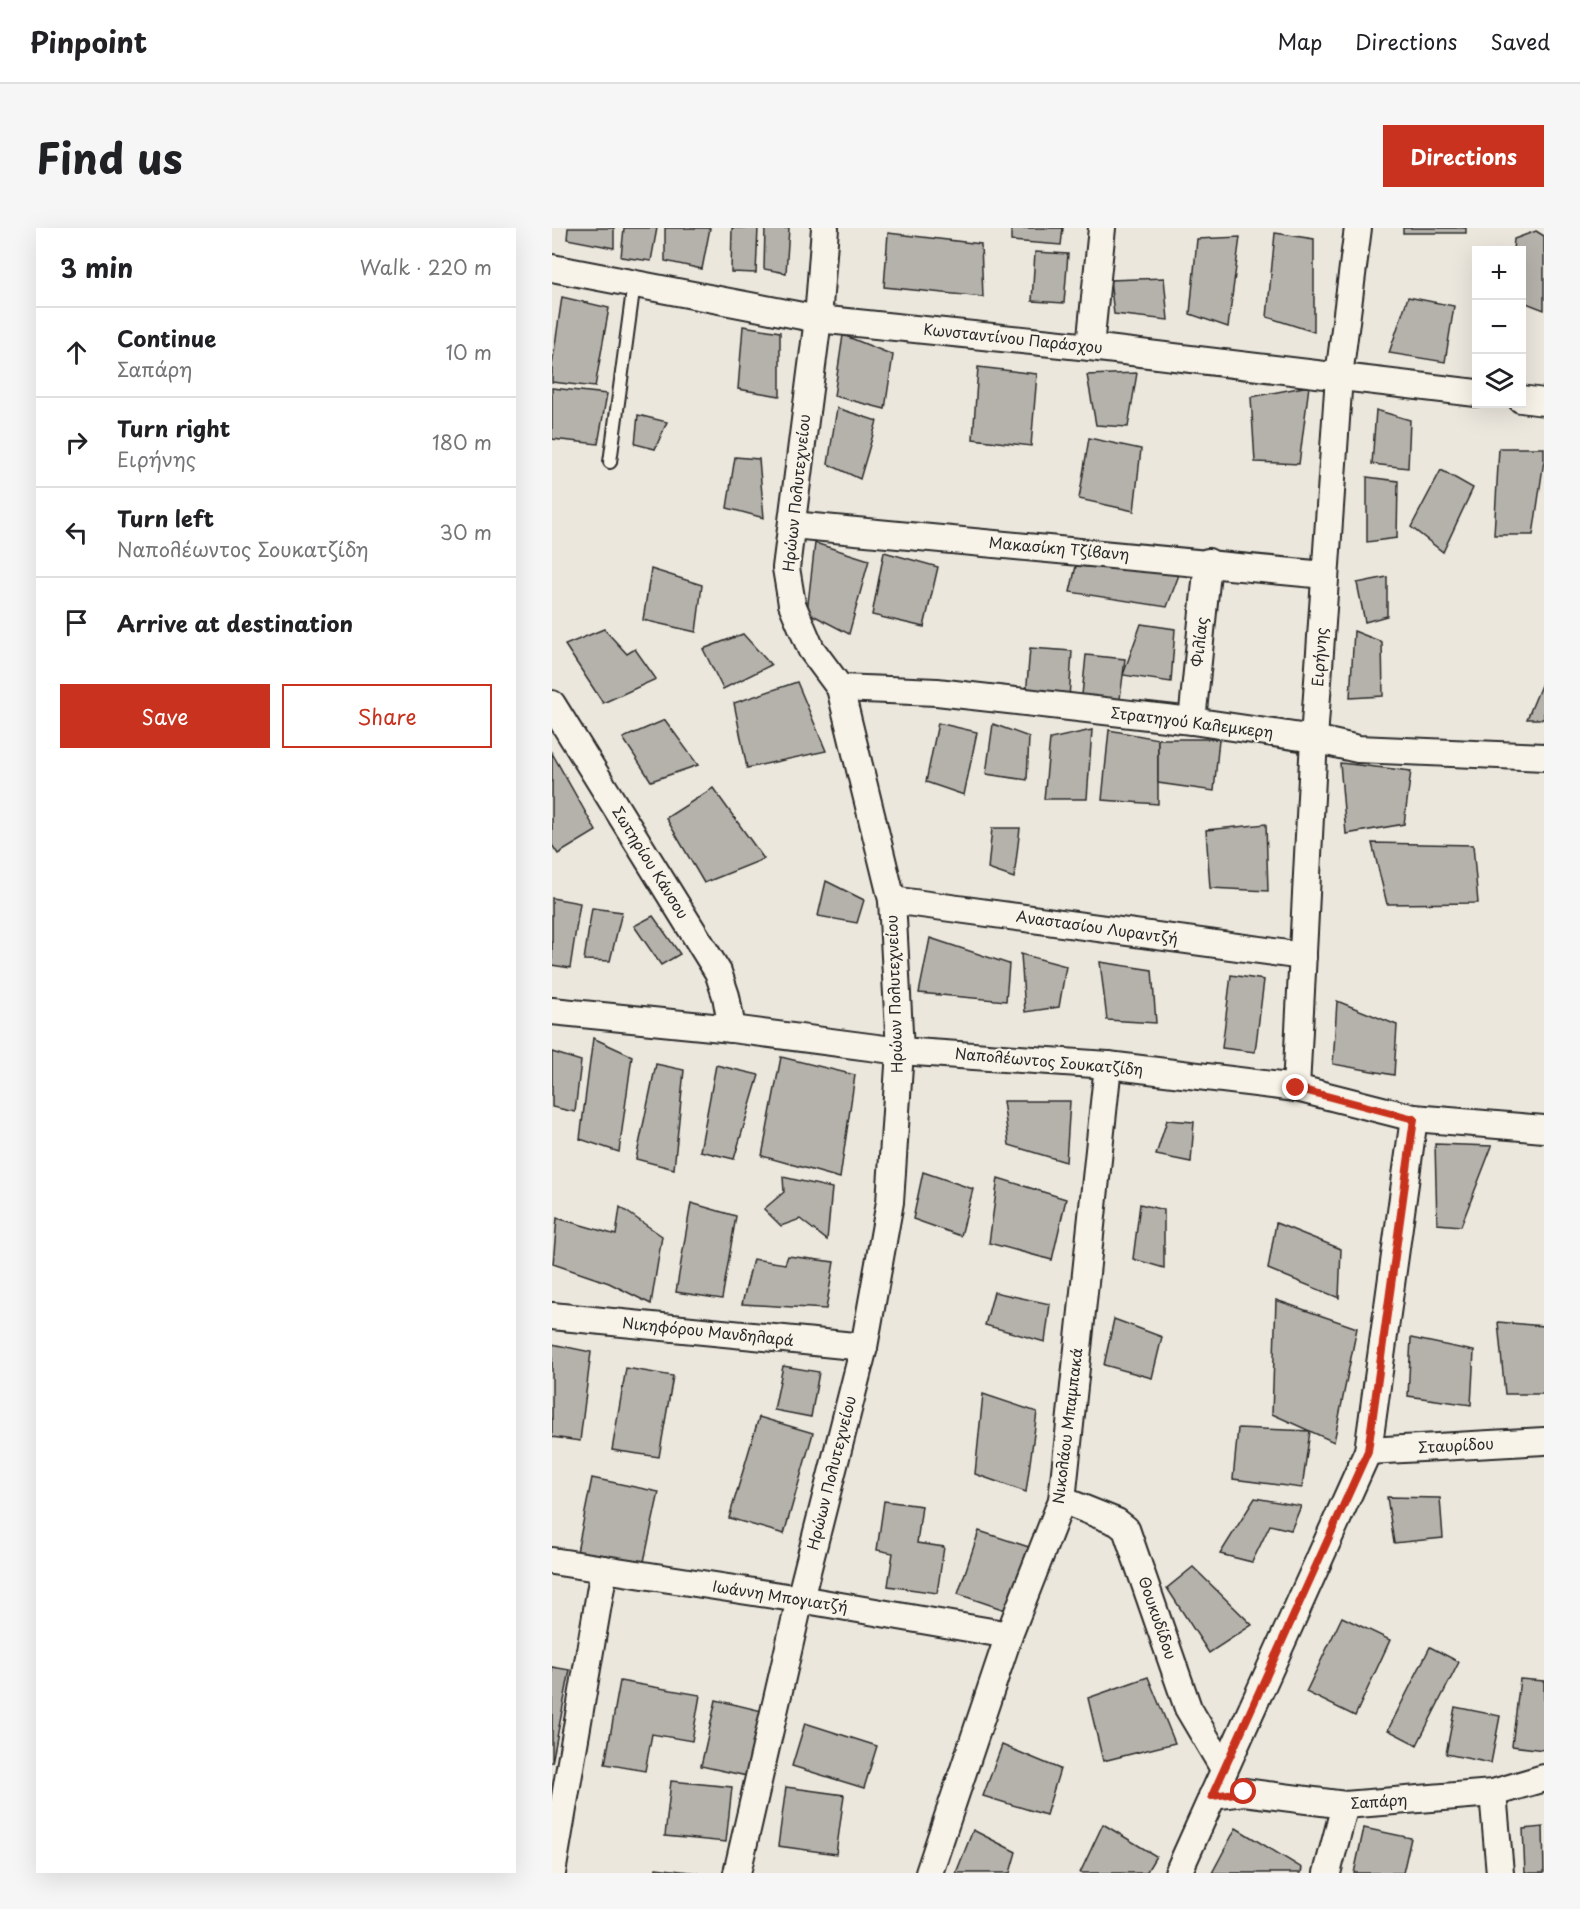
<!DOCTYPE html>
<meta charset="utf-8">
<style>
body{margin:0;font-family:"Playpen Sans",sans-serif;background:#f6f6f6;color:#202124}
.controls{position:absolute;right:18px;top:18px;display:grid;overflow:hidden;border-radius:0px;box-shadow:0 6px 24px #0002}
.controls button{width:54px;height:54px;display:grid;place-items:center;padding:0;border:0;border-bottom:2px solid #e0e0e0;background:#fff;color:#202124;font:30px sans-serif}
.stop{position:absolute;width:18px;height:18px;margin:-14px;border:4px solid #c8321e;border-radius:50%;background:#fff}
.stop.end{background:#c8321e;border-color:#fff;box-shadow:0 2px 6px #0008}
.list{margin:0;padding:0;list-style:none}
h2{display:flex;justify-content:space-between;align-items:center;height:78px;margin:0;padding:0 24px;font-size:26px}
h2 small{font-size:20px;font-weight:400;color:#757577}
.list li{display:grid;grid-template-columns:39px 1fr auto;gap:18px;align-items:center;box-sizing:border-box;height:90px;padding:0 24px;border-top:2px solid #e0e0e0}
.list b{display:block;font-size:22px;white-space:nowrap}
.list p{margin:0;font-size:20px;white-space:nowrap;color:#757577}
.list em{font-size:20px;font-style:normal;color:#757577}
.actions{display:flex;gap:12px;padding:18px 24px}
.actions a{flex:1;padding:14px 0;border:2px solid #c8321e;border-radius:0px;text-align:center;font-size:21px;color:#c8321e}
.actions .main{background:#c8321e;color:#fff}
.icon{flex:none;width:33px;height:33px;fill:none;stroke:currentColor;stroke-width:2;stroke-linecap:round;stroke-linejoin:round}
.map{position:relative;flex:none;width:992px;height:1645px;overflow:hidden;border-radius:0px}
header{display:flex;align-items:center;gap:36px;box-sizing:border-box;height:84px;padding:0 30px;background:#fff;border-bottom:2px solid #e0e0e0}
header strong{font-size:28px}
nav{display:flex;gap:33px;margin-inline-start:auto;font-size:21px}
.intro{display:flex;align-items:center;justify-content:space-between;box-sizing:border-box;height:144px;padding:0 36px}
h1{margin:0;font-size:42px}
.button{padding:15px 27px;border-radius:0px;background:#c8321e;color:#fff;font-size:21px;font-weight:700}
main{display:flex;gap:36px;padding:0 36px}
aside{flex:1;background:#fff;border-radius:0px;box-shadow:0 6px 24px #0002}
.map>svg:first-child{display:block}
.building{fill:#b5b2ab;stroke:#2b2b2b;stroke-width:1.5}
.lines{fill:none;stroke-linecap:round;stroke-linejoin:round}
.lane-casing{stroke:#2b2b2b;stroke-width:16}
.street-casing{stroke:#2b2b2b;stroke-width:30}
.lane{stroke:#f7f3e8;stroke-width:12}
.street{stroke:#f7f3e8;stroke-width:26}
.route{stroke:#c8321e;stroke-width:8}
.labels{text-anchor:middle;stroke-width:4.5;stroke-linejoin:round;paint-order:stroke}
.street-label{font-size:15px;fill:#2b2b2b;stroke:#f7f3e8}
</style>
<header>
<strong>Pinpoint</strong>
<nav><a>Map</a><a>Directions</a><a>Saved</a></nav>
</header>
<div class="intro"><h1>Find us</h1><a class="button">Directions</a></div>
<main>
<aside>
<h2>3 min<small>Walk · 220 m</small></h2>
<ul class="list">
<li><svg class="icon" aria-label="ahead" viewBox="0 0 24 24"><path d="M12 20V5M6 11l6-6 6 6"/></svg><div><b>Continue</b><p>Σαπάρη</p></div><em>10 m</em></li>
<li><svg class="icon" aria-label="right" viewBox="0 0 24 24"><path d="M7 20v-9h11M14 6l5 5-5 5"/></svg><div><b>Turn right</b><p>Ειρήνης</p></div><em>180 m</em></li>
<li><svg class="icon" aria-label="left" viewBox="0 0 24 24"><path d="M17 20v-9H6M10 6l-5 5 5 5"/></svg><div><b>Turn left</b><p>Ναπολέωντος Σουκατζίδη</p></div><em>30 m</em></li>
<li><svg class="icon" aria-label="arrive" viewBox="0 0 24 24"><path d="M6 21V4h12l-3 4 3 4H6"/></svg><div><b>Arrive at destination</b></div></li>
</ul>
<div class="actions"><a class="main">Save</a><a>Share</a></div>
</aside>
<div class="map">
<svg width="992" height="1645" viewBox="0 0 992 1645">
<rect width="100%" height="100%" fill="#ebe7dd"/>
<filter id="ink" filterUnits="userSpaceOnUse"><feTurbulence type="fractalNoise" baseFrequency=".0167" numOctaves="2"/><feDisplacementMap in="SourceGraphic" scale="12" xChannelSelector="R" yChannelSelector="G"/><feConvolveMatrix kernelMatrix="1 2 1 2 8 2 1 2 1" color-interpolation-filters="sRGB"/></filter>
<g filter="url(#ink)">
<g class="building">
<polygon points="16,0 62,0 62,20 15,11"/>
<polygon points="72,0 105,0 99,33 69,29"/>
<polygon points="113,0 158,0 150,41 113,33"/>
<polygon points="180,0 206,0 204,45 179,44"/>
<polygon points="213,0 237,0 234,45 212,41"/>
<polygon points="459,0 511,0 509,17 459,13"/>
<rect x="851" y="0" width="63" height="5"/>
<polygon points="984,3 992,8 992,82 969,73 969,22 961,22 962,11"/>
<polygon points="336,5 429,16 431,69 332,59"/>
<polygon points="723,5 762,11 762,104 715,89"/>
<polygon points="688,9 676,99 638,86 645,11"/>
<polygon points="483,24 516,26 512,75 480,73"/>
<polygon points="612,50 616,92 562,86 558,52"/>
<polygon points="10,69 57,80 43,159 0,154 0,138"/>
<polygon points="856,69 902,78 893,134 837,125"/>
<polygon points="191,98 228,104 228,168 186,161"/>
<polygon points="291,107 341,127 333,181 282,168"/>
<polygon points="426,139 485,146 479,218 421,211"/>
<polygon points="585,145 576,199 544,197 535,147"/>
<polygon points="757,158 747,236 703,234 699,169"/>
<polygon points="0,160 55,166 46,216 0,211"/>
<polygon points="285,180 325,193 308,251 276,236"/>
<polygon points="824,182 858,192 856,240 820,236"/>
<polygon points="86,187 115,194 103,221 83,216"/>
<polygon points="537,210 589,221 582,283 527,271"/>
<polygon points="947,220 992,220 992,232 981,307 942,307"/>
<polygon points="183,229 207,231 212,290 175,280"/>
<polygon points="889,242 921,260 891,324 859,299"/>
<polygon points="815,249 846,253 845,310 815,314"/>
<polygon points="263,315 317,332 297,406 255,384"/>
<polygon points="332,324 386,339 372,399 320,387"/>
<polygon points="524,338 628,344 615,379 518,364"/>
<polygon points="99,341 150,357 144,404 91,392"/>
<polygon points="835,349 835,388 813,394 805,355"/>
<polygon points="589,396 623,401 619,454 571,447"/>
<polygon points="52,401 75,426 83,421 104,451 51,475 13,417"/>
<polygon points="802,403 830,414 831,468 798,470"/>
<polygon points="191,406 219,437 171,461 151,421"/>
<polygon points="478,420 520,423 517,471 474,468"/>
<polygon points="534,427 573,431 568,471 530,467"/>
<polygon points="992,450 992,491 975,491"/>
<polygon points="245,454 274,523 195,540 182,475"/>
<polygon points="113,492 146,537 99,553 71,510"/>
<polygon points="386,495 425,504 412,567 374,554"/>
<polygon points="441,496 477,509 475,552 434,546"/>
<polygon points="540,502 535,571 492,571 498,511"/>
<polygon points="557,502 606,511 606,576 550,572"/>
<polygon points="606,511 667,511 662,563 606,555"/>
<polygon points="0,525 44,603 6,626 0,617"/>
<polygon points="788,535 859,543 852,596 794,606"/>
<polygon points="161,560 212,631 152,655 114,590"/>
<polygon points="714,596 716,663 658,660 654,602"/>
<polygon points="440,600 468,600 462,650 436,641"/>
<polygon points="820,615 921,617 926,675 835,676"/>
<polygon points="274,653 312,672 305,695 266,688"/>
<polygon points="0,670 28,675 18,740 0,737"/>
<polygon points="40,680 70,684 58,733 32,732"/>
<polygon points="101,688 128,726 109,737 82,698"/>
<polygon points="378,710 457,736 454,773 367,765"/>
<polygon points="469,726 514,738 507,779 473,784"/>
<polygon points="548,734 600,742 604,795 555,792"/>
<polygon points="679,747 712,752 703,824 670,820"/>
<polygon points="785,773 845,797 842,847 781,836"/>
<polygon points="41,810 80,828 67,924 28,911"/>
<polygon points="0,824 29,833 23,884 0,879"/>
<polygon points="229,829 303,847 288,950 210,928"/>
<polygon points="104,836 132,842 122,941 84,931"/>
<polygon points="164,837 207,847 182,931 148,923"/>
<polygon points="451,873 518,873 514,934 457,917"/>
<polygon points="615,892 642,894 639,934 604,927"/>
<polygon points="883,916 940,918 909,998 885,996"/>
<polygon points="371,944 421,961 409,1008 361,991"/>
<polygon points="231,949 280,960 275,1012 248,991 229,998 212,981 232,964"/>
<polygon points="446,950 514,971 500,1032 437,1015"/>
<polygon points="139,975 184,988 170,1071 124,1064"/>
<polygon points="588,976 612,982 612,1040 581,1031"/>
<polygon points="68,979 110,1008 99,1076 57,1055 1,1036 5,990 64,1007"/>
<polygon points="724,995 789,1021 787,1070 716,1041"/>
<polygon points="236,1028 282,1034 274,1081 190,1076 201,1031 233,1036"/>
<polygon points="442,1064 498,1076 493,1114 433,1097"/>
<polygon points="724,1072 805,1100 782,1214 720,1186"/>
<polygon points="562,1091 610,1109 600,1150 552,1137"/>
<polygon points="946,1094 992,1098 992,1166 953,1166"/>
<polygon points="859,1110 922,1123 919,1177 856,1168"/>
<polygon points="0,1116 39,1124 28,1213 0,1209"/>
<polygon points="231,1138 267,1144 259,1189 222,1182"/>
<polygon points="74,1140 121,1148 107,1229 60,1222"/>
<polygon points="431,1166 485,1184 474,1264 423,1246"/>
<polygon points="207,1189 261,1205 232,1306 177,1290"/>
<polygon points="686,1200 758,1203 750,1260 681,1251"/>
<polygon points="40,1250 107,1264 91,1338 25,1324"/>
<polygon points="835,1269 888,1270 891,1310 842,1315"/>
<polygon points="703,1270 749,1278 739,1302 718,1297 700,1334 668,1326"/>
<polygon points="332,1273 370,1278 365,1315 392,1319 385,1365 336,1358 341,1325 325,1322"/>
<polygon points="427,1303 480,1320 459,1384 406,1366"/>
<polygon points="641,1339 700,1397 657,1425 615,1360"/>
<polygon points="790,1389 838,1412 803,1488 754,1464"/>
<polygon points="878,1419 907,1434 865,1517 836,1502"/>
<polygon points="0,1439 18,1442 0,1535"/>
<polygon points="596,1449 623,1515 551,1533 536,1470"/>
<polygon points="968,1451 992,1453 992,1522 960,1518"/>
<polygon points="68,1453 148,1467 140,1513 100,1506 93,1543 53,1536"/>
<polygon points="164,1472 210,1483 195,1548 149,1538"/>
<polygon points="903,1479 948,1488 939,1535 894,1526"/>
<polygon points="253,1495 325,1518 312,1560 240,1538"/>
<polygon points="450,1517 508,1541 494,1587 431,1568"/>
<polygon points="119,1553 180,1559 174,1614 113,1608"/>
<polygon points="234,1559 292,1567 284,1626 226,1618"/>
<polygon points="551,1596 604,1628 594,1645 528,1645"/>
<polygon points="991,1599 992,1645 973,1645 971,1601"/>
<polygon points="684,1600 750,1640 749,1645 660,1645"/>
<polygon points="812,1600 859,1610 851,1645 802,1645"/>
<polygon points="421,1602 464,1624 458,1645 404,1645"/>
<polygon points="104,1640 146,1645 103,1645"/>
</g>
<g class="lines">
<defs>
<polyline id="lane" points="58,234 82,55"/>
<g id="street">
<polyline points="0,40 266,91 538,119 924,165"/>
<polyline points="538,119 550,0"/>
<polyline points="969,171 992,174"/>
<polyline points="240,297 773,347"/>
<polyline points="288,460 385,464 640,493 762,511 806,521 992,529"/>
<polyline points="0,476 166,744 174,768 180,801"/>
<polyline points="640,493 656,334"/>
<polyline points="340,672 751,728"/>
<polyline points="0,783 180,801 348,823 556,837 744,860 862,890 992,901"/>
<polyline points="744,860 762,511 787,148 806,0"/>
<polyline points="0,1088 312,1119"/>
<polyline points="816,1223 992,1213"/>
<polyline points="510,1272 565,1294 574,1301 636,1480 672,1541"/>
<polyline points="0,1333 248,1371 457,1407"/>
<polyline points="941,1565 948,1645"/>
<polyline points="660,1568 692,1564 793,1577 941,1565 992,1550"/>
<polyline points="0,1645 52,1341"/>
<polyline points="185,1645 248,1371 312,1119 338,974 348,823 340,672 288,460 259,421 240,376 234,340 266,91 273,0"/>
<polyline points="377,1645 457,1407 510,1272 556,837"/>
<polyline points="626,1645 816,1223 862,890"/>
<polyline points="775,1645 793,1577"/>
</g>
</defs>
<use href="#lane" class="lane-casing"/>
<use href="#street" class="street-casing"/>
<use href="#lane" class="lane"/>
<use href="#street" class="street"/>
</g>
</g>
<g class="lines" filter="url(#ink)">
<polyline class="route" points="692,1564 660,1568 816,1223 862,891 744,860"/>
</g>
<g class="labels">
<g class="street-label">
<text transform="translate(461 111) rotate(6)" y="5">Κωνσταντίνου Παράσχου</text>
<text transform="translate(245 265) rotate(-84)" y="5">Ηρώων Πολυτεχνείου</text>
<text transform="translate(507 321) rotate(5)" y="5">Μακασίκη Τζίβανη</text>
<text transform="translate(648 414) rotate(-84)" y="5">Φιλίας</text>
<text transform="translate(768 429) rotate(-86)" y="5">Ειρήνης</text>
<text transform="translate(640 495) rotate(7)" y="5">Στρατηγού Καλεμκερη</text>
<text transform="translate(98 635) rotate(58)" y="5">Σωτηρίου Κάνσου</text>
<text transform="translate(545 700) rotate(8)" y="5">Αναστασίου Λυραντζή</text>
<text transform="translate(343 766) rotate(-92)" y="5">Ηρώων Πολυτεχνείου</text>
<text transform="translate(497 834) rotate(5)" y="5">Ναπολέωντος Σουκατζίδη</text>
<text transform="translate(156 1104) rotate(6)" y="5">Νικηφόρου Μανδηλαρά</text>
<text transform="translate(516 1198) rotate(-83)" y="5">Νικολάου Μπαμπακά</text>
<text transform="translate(904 1218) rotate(-3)" y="5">Σταυρίδου</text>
<text transform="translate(280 1245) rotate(-76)" y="5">Ηρώων Πολυτεχνείου</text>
<text transform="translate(228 1369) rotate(9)" y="5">Ιωάννη Μπογιατζή</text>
<text transform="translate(605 1390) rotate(71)" y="5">Θουκυδίδου</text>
<text transform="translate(827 1574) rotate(-4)" y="5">Σαπάρη</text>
</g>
</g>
</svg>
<div class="controls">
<button>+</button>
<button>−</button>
<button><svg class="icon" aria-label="layers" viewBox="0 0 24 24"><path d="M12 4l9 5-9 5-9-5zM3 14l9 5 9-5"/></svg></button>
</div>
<div class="stop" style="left:692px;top:1564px"></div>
<div class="stop end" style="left:744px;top:860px"></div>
</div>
</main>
